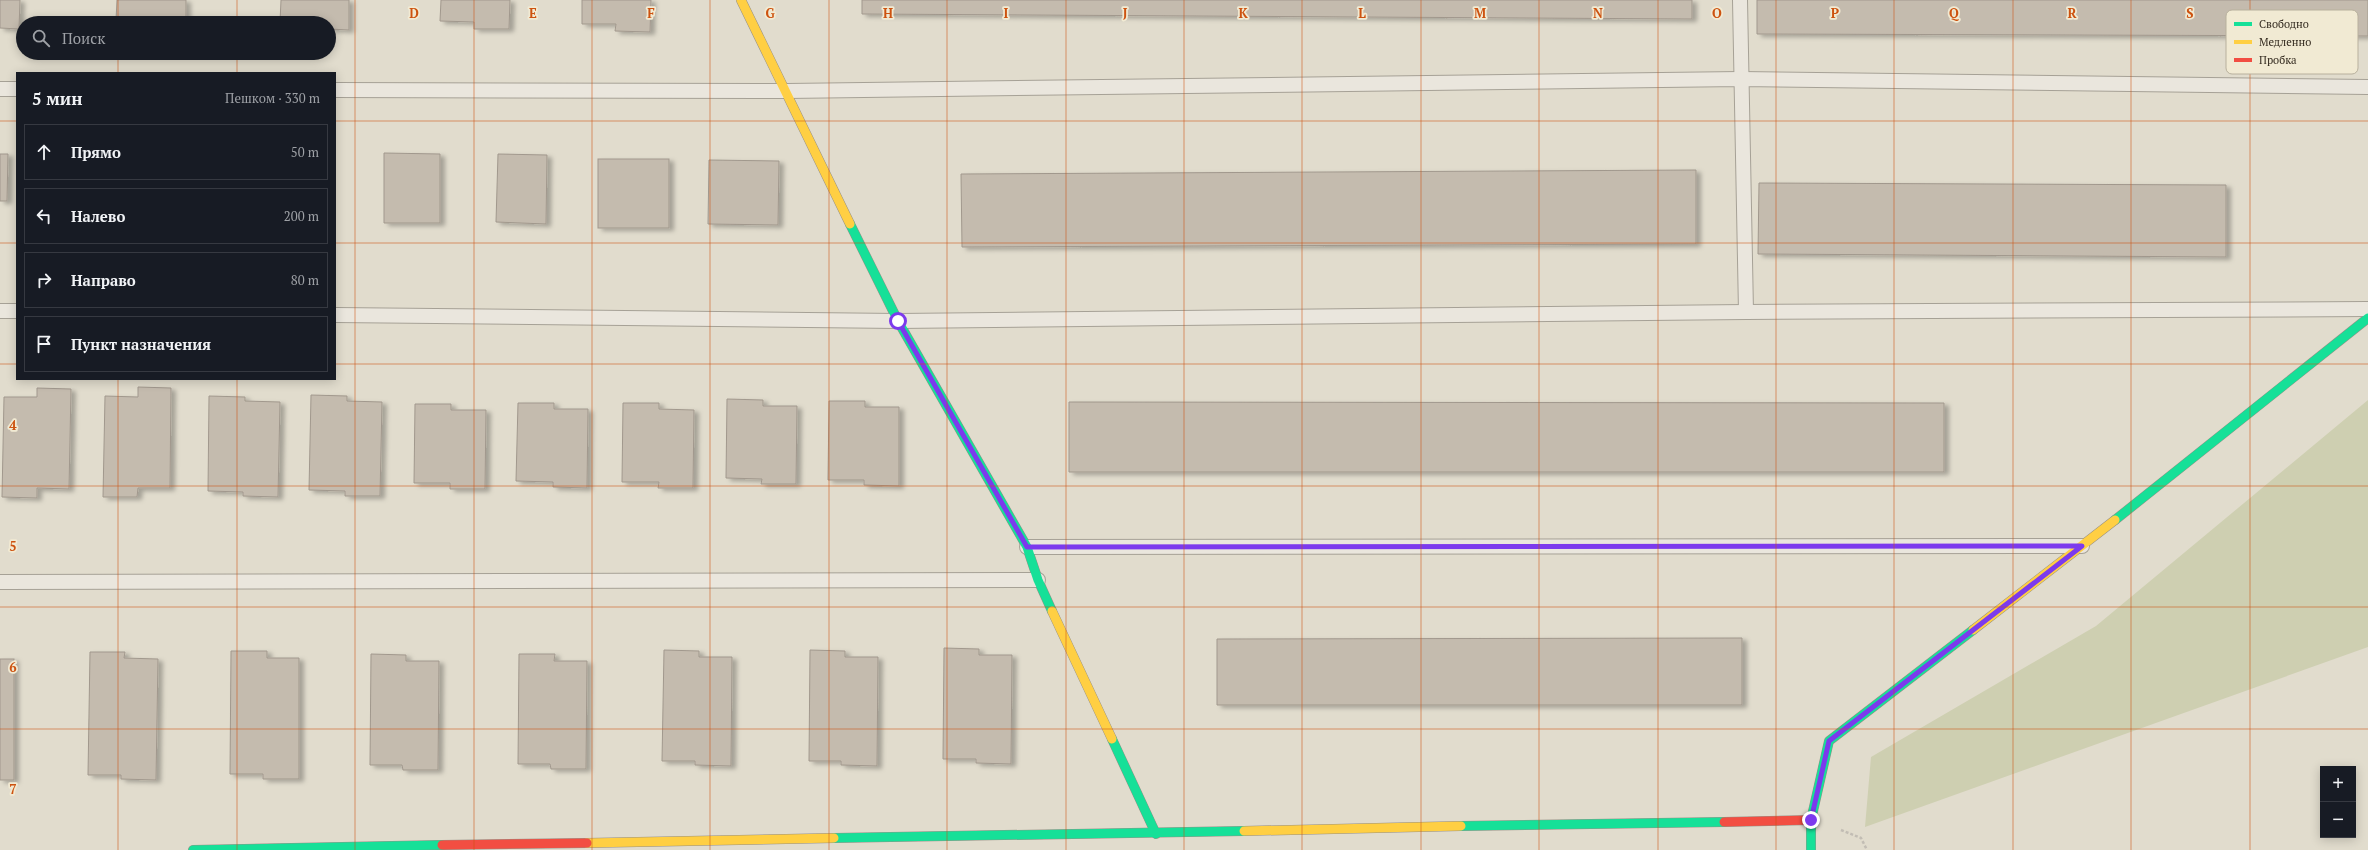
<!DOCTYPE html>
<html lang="ru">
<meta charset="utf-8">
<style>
body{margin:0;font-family:"PT Serif",serif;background:#242831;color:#f1f3f6}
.controls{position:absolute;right:12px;bottom:12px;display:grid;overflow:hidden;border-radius:0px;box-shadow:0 2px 10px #0003}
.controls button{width:36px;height:36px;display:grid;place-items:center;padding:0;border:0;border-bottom:1px solid #363941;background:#171b24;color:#f1f3f6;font:20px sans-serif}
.stop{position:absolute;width:12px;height:12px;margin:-9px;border:3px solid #7c3aed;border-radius:50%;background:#fff}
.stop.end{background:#7c3aed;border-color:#fff;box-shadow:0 1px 4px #0008}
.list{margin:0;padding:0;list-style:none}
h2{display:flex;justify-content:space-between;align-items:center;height:52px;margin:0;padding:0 16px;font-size:17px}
h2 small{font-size:13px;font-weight:400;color:#9ea1a6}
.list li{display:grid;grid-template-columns:26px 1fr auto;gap:12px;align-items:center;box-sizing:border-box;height:56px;margin:0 8px 8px;padding:0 8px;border:1px solid #363941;border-radius:0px}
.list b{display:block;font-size:15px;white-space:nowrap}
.list em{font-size:13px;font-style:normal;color:#9ea1a6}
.icon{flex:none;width:22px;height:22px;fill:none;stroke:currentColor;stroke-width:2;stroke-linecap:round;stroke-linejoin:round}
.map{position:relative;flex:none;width:2368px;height:850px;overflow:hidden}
.search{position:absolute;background:#171b24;box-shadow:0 2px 10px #0003;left:16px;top:16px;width:320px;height:44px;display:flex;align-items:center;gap:10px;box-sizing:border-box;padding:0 14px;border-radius:22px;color:#9ea1a6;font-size:15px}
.panel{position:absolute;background:#171b24;box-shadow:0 2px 10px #0003;left:16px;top:72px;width:320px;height:308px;border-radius:0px}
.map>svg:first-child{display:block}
.green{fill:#cecfb1}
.building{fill:#c4bbae;stroke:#a1988d;filter:url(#shadow)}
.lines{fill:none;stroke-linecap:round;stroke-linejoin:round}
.lane-casing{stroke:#a6a196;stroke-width:16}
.fast-casing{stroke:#969086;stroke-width:10}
.slow-casing{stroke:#969086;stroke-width:10}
.jam-casing{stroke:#969086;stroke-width:10}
.path{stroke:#c2bdb4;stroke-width:2.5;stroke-dasharray:3 2;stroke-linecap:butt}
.lane{stroke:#eae6dd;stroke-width:14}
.fast{stroke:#16e098;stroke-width:9}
.slow{stroke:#ffcf43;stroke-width:9}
.jam{stroke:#f24e42;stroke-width:9}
.route{stroke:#7c3aed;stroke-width:5}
.grid{fill:none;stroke:#cd520f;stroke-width:1;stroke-opacity:0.55}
.key{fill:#f1ead3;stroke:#b8b09d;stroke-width:1}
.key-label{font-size:11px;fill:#332a1f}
.grid-label{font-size:13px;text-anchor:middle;font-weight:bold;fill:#cd520f;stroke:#f1ead3;stroke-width:3.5;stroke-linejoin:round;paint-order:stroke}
</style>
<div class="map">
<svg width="2368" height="850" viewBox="0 0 2368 850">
<defs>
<filter id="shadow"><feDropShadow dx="4.5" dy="2.5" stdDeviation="2" flood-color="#0004"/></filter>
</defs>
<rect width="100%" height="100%" fill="#e1dccd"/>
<polygon class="green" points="2368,400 2368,647 1865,827 1871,757 2096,626"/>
<g class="building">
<polygon points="0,0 20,0 19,29 0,28"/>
<polygon points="117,0 186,0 186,23 116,20"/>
<polygon points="281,0 349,0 349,30 329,29 329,23 280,22"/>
<polygon points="441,0 510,0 509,29 474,29 474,22 440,21"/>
<polygon points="582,0 651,0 650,32 615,31 616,24 582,24"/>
<polygon points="862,0 1692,0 1692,19 862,14"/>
<polygon points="1757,0 2368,0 2368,36 1757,34"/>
<polygon points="384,153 440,154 440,223 384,223"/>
<polygon points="0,154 8,154 7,201 0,201"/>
<polygon points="498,154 547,155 546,224 496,222"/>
<rect x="598" y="159" width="71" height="69"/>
<polygon points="709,160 779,161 778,225 708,224"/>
<polygon points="1696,170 1696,244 962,247 961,174"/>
<polygon points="1759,183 2226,185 2226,257 1758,254"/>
<polygon points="138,387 171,388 170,488 138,488 137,497 103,497 105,396 138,397"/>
<polygon points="37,388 71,389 69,489 37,488 37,498 2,497 4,397 37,397"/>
<polygon points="311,395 347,396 347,401 382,402 380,496 345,496 345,491 309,490"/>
<polygon points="209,396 245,397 245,401 280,402 278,497 243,496 243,492 208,491"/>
<polygon points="727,399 763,400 763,406 797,406 796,484 761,484 762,479 726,478"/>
<polygon points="829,401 865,401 865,407 899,407 899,486 864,485 864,480 828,480"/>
<polygon points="1069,402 1944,403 1944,472 1069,472"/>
<polygon points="518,403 554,403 554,409 588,409 587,488 553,487 553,482 516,481"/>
<polygon points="623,403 659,403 659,409 694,410 693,488 658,488 659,482 622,482"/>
<polygon points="415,404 451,404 451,410 486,410 485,489 450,489 450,483 414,483"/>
<polygon points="1742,638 1742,705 1217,705 1217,639"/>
<polygon points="944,648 979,649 979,655 1012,655 1011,764 976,763 976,759 943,759"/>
<polygon points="664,650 699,651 699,657 732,657 731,766 695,765 695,761 662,761"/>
<polygon points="810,650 845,651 845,657 878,657 877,766 841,765 841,761 809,761"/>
<polygon points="231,651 267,651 267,658 299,658 299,779 263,779 263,774 230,774"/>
<polygon points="90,652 125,652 124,658 158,659 156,780 121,779 121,775 88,775"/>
<polygon points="371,654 406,655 406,661 439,661 438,770 403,770 402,765 370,765"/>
<polygon points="519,654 555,654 554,661 587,661 586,769 551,769 550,764 518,764"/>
<rect x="0" y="659" width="14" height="121"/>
</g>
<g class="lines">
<defs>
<g id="lane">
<polyline points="1740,0 1746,312"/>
<polyline points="0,89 17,89"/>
<polyline points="335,90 787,91 1740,79 2368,87"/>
<polyline points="0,311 17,311"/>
<polyline points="335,315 898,321 1746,312 2368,309"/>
<polyline points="1027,547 2082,546"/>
<polyline points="0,582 1038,580"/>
</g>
<g id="fast">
<polyline points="850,224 898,321 1027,547 1038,580 1052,611"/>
<polyline points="2115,520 2368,318"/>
<polyline points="1112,739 1156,834"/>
<polyline points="1461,826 1724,822"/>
<polyline points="834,838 1244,831"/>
<polyline points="193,850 442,845"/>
<polyline points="1811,850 1811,820 1829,741 1973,630"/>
</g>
<g id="slow">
<polyline points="741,0 850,224"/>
<polyline points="1052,611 1112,739"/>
<polyline points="1973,630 2115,520"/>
<polyline points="1244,831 1461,826"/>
<polyline points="587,843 834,838"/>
</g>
<g id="jam">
<polyline points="1724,822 1811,820"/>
<polyline points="442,845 587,843"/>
</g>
</defs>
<use href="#lane" class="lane-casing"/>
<use href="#fast" class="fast-casing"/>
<use href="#slow" class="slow-casing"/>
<use href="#jam" class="jam-casing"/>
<polyline class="path" points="1841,830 1861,838 1867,850"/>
<use href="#lane" class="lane"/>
<use href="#fast" class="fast"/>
<use href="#slow" class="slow"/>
<use href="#jam" class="jam"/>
</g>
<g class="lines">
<polyline class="route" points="898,321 1027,547 2082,546 1829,741 1811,820"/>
</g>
<path class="grid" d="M118 0V23M237 0V23M355 0V850M474 0V850M592 0V850M710 0V850M829 0V850M947 0V850M1066 0V850M1184 0V850M1302 0V850M1421 0V850M1539 0V850M1658 0V850M1776 0V850M1894 0V850M2013 0V850M2131 0V850M2250 0V850M118 53V73M237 53V73M0 121H17M335 121H2368M0 243H17M335 243H2368M0 364H17M335 364H2368M118 379V850M237 379V850M0 486H2368M0 607H2368M0 729H2368"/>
<rect x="2226" y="10" width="132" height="64" rx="6" class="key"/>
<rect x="2234" y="22" width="18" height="4" fill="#16e098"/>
<rect x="2234" y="40" width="18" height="4" fill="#ffcf43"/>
<rect x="2234" y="58" width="18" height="4" fill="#f24e42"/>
<g class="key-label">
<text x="2259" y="28">Свободно</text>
<text x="2259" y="46">Медленно</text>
<text x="2259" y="64">Пробка</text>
</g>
<g class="grid-label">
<text x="414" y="18">D</text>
<text x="533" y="18">E</text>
<text x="651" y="18">F</text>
<text x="770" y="18">G</text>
<text x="888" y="18">H</text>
<text x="1006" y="18">I</text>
<text x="1125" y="18">J</text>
<text x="1243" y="18">K</text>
<text x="1362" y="18">L</text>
<text x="1480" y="18">M</text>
<text x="1598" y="18">N</text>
<text x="1717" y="18">O</text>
<text x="1835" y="18">P</text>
<text x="1954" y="18">Q</text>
<text x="2072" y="18">R</text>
<text x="2190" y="18">S</text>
<text x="13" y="430">4</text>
<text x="13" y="551">5</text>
<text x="13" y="672">6</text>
<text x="13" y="794">7</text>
</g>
</svg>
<div class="controls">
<button>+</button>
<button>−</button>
</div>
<div class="stop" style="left:898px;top:321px"></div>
<div class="stop end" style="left:1811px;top:820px"></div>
<div class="search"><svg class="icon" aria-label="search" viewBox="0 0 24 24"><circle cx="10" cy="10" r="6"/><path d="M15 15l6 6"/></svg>Поиск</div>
<section class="panel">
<h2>5 мин<small>Пешком · 330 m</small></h2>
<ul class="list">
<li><svg class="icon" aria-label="ahead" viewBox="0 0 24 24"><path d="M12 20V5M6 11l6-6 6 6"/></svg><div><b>Прямо</b></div><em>50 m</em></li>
<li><svg class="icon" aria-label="left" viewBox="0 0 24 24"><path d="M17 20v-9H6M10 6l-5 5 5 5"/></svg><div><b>Налево</b></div><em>200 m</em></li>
<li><svg class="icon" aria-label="right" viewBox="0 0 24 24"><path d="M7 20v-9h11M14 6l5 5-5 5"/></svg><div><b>Направо</b></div><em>80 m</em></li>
<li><svg class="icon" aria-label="arrive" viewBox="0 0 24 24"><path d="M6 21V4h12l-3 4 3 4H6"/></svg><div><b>Пункт назначения</b></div></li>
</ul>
</section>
</div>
